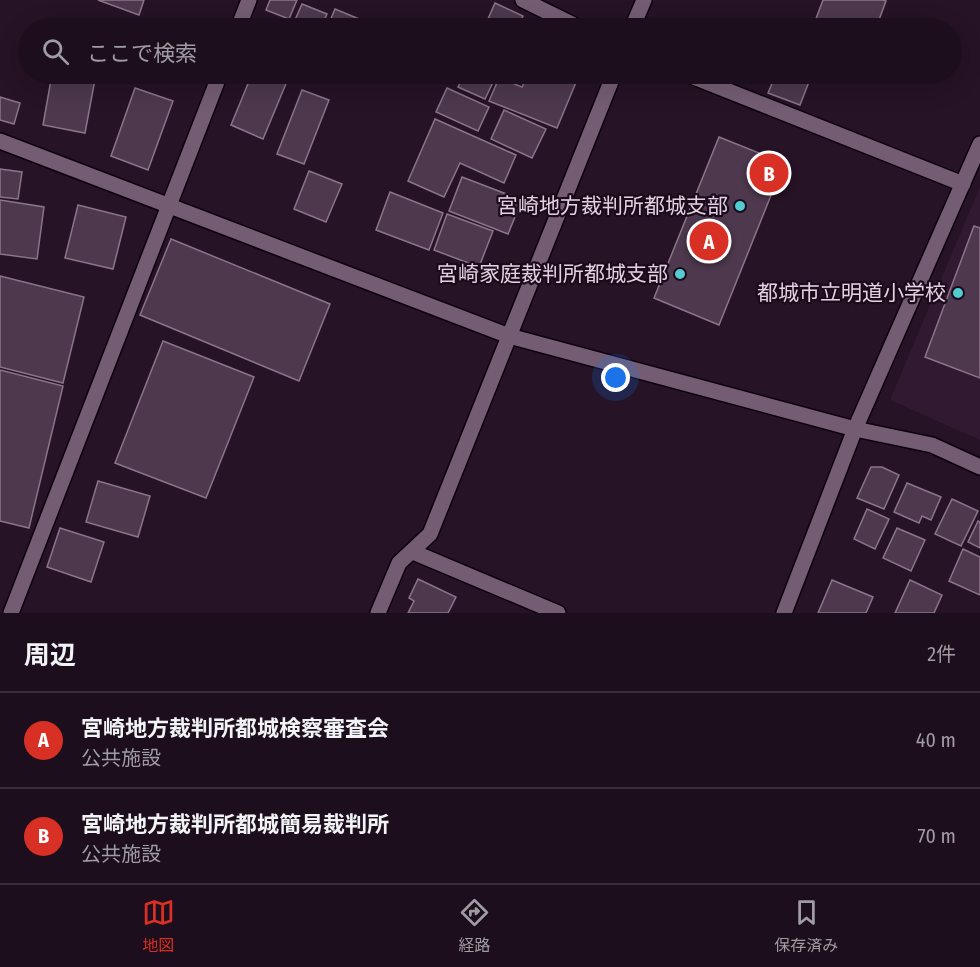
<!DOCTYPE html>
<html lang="ja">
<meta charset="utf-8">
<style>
body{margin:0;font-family:"Fira Sans Condensed","Noto Sans JP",sans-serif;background:#291c29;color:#f1f3f6}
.you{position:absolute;left:616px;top:378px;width:21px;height:21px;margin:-15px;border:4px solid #fff;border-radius:50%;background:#1a73e8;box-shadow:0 0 0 9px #1a73e833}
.badge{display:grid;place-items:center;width:39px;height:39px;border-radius:50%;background:#d93025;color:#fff;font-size:20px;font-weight:700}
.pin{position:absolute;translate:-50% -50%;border:3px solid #fff;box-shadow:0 2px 6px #0006}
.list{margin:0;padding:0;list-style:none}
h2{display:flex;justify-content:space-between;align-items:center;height:78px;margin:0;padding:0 24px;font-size:26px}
h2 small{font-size:20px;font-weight:400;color:#a09ca3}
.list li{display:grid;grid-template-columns:39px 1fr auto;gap:18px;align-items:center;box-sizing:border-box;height:96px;padding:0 24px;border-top:2px solid #3a2e3b}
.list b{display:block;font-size:22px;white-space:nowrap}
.list p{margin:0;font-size:20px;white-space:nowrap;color:#a09ca3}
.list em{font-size:20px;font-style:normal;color:#a09ca3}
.icon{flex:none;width:33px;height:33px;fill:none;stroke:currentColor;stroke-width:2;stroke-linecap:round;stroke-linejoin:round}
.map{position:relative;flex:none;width:980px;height:613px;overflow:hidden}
.search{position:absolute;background:#1c0e1c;box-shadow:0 6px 24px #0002;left:18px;right:18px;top:18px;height:66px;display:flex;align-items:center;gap:15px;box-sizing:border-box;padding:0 21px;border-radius:33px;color:#a09ca3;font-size:22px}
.sheet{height:270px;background:#1c0e1c}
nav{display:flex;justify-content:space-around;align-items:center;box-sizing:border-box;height:84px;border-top:2px solid #3a2e3b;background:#1c0e1c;font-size:16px;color:#a09ca3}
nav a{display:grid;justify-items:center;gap:3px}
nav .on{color:#d93025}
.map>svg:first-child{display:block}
.built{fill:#311932}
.building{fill:#4d384d;stroke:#8c748b;stroke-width:1.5}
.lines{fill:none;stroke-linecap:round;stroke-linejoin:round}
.minor-casing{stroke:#0e010e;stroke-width:18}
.minor{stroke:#745d73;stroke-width:15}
.poi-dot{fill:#51ccd1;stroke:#1c0a1c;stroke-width:2}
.labels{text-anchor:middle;stroke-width:4.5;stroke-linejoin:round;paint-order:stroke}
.poi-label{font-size:21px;fill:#e0d3df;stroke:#1c0a1c;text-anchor:end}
</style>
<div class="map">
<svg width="980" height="613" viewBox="0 0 980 613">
<rect width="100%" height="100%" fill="#261326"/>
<polygon class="built" points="980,187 980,440 890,400"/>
<g class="building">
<polygon points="98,0 144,0 139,15"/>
<polygon points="270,0 297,0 289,19 266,10"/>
<polygon points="823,0 883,0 886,1 876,28 826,28 814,24"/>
<polygon points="495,3 523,16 517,28 484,28"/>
<polygon points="302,4 327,14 321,28 295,20"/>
<polygon points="335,9 359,19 355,28 327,28"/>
<polygon points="268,20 289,28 264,28"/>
<polygon points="52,74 96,74 85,133 43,125"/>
<polygon points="252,74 290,74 263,139 231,125"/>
<polygon points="324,74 340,74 338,79"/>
<polygon points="464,74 497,74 485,99 458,87"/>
<polygon points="528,74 561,74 577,80 557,128 489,101 499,78 522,87"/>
<polygon points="726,74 752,74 748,83"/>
<polygon points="776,74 812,74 800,105 768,93"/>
<polygon points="135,88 173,101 148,170 111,156"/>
<polygon points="447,88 489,107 478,131 436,112"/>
<polygon points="302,90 329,100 304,164 277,154"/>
<polygon points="0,97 20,103 14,124 0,120"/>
<polygon points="504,110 546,129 532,158 491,139"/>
<polygon points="435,119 516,155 504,183 460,163 444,197 408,181"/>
<polygon points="719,137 784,163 719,325 654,298"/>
<polygon points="0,169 22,172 18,199 0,197"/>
<polygon points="309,171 342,184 326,222 294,209"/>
<polygon points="462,177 522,200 508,234 449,211"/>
<polygon points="390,192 443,213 429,250 376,230"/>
<polygon points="0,200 44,207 37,259 0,254"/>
<polygon points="78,205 126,217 113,269 65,258"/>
<polygon points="447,214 493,231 479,267 434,250"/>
<polygon points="974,226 980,228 980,378 925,357"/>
<polygon points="171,239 330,304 299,381 140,315"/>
<polygon points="0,276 84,297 63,383 0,367"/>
<polygon points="163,341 254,377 206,498 115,463"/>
<polygon points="0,370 63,386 29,528 0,521"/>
<polygon points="871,467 882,467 899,475 884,509 857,498"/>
<polygon points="98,481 150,496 138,537 86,522"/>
<polygon points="907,483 941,497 931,520 922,516 919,523 894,512"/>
<polygon points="952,499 978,511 961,546 935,534"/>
<polygon points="867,509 889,519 875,549 854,539"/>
<polygon points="978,521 980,522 980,548 968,542"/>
<polygon points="60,528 104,542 91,582 47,567"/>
<polygon points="897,528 925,540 911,571 883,558"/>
<polygon points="963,549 980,557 980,595 949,581"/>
<polygon points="418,579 456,597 448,613 408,613 414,601 409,598"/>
<polygon points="832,580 873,597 866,613 818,613"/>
<polygon points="910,580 942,595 934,613 895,613"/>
</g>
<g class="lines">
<defs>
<g id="minor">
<polyline points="523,0 580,28"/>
<polyline points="238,28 249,0"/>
<polyline points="632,28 644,0"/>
<polyline points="686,74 963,184"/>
<polyline points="0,141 509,336 855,429 932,445 980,467"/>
<polyline points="413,552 558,613"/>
<polyline points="11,613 220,74"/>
<polyline points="378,613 399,563 430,534 614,74"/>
<polyline points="784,613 855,429 980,144"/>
</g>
</defs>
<use href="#minor" class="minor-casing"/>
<use href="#minor" class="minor"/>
</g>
<g class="poi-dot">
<circle cx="740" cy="206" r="6"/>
<circle cx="680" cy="274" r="6"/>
<circle cx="958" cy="293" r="6"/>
</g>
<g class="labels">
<g class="poi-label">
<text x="728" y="213">宮崎地方裁判所都城支部</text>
<text x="668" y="281">宮崎家庭裁判所都城支部</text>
<text x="946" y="300">都城市立明道小学校</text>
</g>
</g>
</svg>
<div class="you"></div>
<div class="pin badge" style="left:709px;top:241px">A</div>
<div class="pin badge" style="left:769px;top:173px">B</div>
<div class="search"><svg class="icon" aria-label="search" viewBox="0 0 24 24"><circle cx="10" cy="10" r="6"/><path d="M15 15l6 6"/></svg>ここで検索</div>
</div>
<section class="sheet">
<h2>周辺<small>2件</small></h2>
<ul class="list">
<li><span class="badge">A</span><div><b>宮崎地方裁判所都城検察審査会</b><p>公共施設</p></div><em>40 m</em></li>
<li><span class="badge">B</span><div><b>宮崎地方裁判所都城簡易裁判所</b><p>公共施設</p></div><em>70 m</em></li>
</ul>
</section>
<nav>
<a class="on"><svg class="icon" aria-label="map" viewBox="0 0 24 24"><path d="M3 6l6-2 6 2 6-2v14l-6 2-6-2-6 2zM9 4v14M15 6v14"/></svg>地図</a>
<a><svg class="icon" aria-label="directions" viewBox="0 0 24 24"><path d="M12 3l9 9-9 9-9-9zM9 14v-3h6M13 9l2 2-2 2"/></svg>経路</a>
<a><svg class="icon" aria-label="saved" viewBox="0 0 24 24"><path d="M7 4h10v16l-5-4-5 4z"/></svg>保存済み</a>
</nav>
